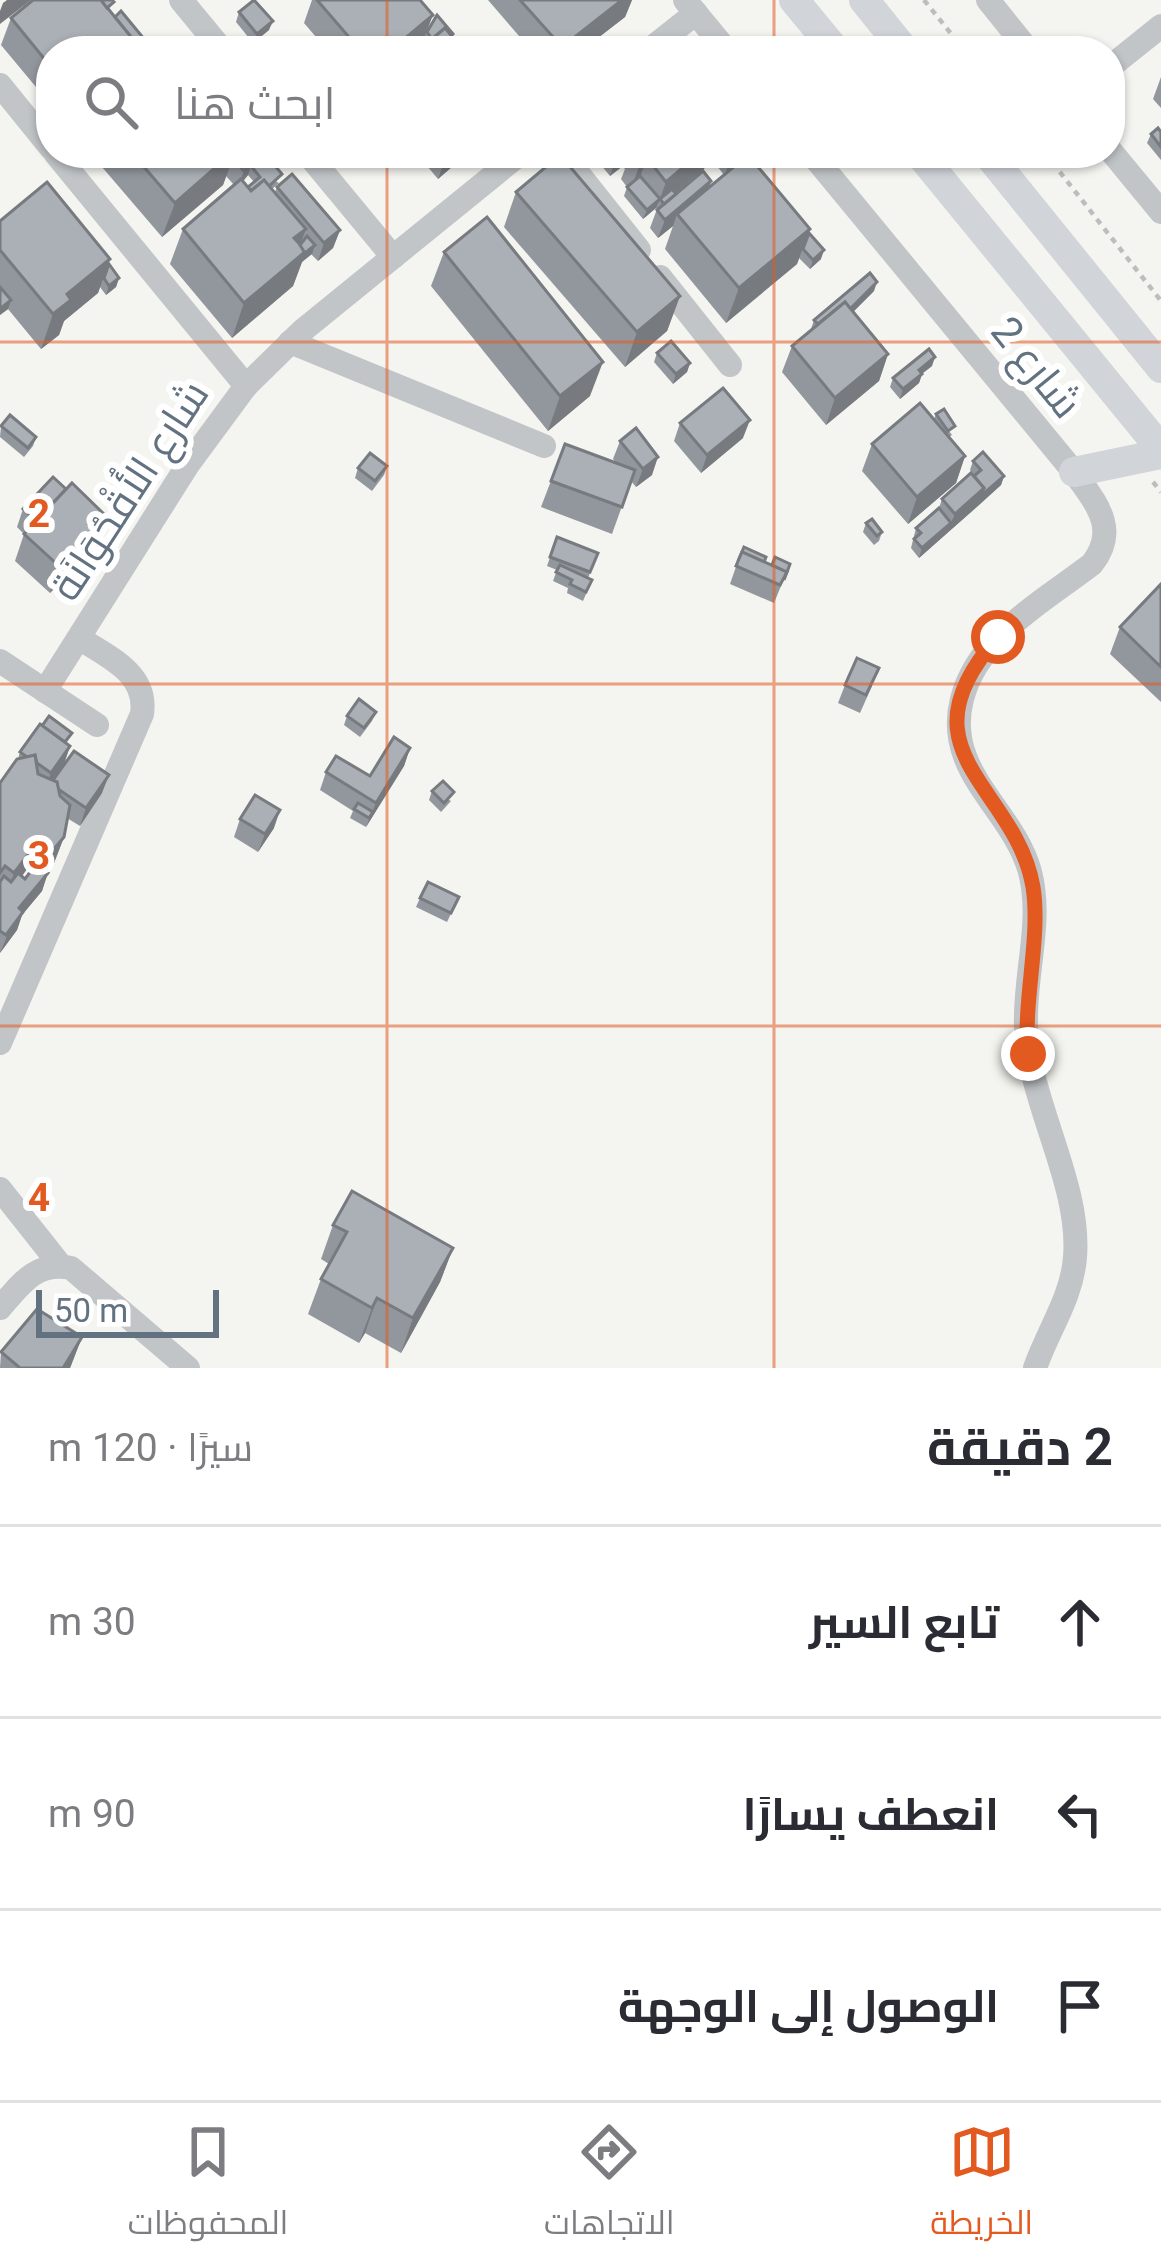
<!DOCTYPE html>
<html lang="ar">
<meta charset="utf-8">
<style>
body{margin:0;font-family:Roboto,Cairo,sans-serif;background:#f7f7f7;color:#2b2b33;direction:rtl}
.scale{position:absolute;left:36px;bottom:30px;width:183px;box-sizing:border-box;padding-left:12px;border:6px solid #637281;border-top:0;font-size:33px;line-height:42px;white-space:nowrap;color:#637281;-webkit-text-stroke:9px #fff;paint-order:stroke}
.stop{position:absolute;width:36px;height:36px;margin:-27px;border:9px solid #e35a21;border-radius:50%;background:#fff}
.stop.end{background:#e35a21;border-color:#fff;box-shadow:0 3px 12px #0008}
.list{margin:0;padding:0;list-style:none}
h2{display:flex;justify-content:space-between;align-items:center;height:156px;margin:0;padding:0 48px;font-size:51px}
h2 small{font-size:39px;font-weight:400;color:#7c7c81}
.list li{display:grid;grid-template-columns:78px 1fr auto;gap:36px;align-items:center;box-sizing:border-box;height:192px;padding:0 48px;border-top:3px solid #e1e1e2}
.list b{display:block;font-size:45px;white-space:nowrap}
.list em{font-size:39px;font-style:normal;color:#7c7c81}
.icon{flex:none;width:66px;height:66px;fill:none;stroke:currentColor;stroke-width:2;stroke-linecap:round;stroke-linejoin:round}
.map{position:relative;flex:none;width:1161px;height:1368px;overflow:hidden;direction:ltr}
.search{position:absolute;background:#fff;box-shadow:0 3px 9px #0004;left:36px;right:36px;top:36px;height:132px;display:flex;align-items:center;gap:30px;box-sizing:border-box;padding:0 42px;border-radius:48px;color:#7c7c81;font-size:45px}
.sheet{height:732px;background:#fff}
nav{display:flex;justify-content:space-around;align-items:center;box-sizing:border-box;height:168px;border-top:3px solid #e1e1e2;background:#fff;font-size:33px;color:#7c7c81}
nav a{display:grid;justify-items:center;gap:6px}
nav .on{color:#e35a21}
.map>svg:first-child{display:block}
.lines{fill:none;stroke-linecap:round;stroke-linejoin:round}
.path{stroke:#bbbdbf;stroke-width:4.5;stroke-dasharray:6 6;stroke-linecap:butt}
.minor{stroke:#c1c5c8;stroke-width:24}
.major{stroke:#d1d5da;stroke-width:30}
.wall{fill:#92979d;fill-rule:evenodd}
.shaded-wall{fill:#777b7f}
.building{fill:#aab0b6;stroke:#777b7f;stroke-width:3}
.route{stroke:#e35a21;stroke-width:15}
.grid{fill:none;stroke:#e35a21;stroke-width:3;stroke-opacity:0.55}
.labels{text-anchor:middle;stroke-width:12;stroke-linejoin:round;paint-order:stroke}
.street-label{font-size:42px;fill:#637281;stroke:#fff}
.grid-label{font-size:39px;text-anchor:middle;font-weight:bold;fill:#e35a21;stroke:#fff;stroke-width:12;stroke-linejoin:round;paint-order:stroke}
</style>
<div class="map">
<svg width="1161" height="1368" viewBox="0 0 1161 1368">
<rect width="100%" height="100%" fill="#f4f4f0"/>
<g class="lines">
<g class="path">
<polyline points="924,0 965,51"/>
<polyline points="1045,153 1161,301"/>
<polyline points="1153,482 1161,492"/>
</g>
<g class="minor">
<polyline points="181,0 223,51"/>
<polyline points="685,0 727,51"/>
<polyline points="988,0 1029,51"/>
<polyline points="648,51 696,13"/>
<polyline points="1110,67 1161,26"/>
<polyline points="0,85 51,148"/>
<polyline points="1110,150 1161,212"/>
<polyline points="55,153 246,386"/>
<polyline points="307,153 393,257"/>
<polyline points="562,153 639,250"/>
<path d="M811 153 1074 472C1095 502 1120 529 1092 564 1044 601 978 636 962 699 943 772 1013 809 1030 872 1043 922 1024 975 1026 1026 1029 1104 1081 1183 1075 1257 1072 1298 1048 1330 1035 1368"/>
<polyline points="660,277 730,365"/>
<polyline points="290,342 544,446"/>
<polyline points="0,661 97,725"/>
<polyline points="45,691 187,466 246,386 302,331 521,153"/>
<path d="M0 1043 142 714C148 673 108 657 79 638"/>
<polyline points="0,1189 61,1266"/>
<path d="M0 1308C21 1284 36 1261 71 1268L188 1368"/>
</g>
<g class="major">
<polyline points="794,0 836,51"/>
<polyline points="864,0 905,51"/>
<polyline points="919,153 1161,449"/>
<polyline points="987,153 1161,368"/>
<polyline points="1074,472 1161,454"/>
</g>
</g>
<g class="wall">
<polygon points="312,0 420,0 427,32 453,34 452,37 426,44 423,41 412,51 328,51 304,23"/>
<polygon points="488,0 632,0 625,17 581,51 532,51"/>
<polygon points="110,12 150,46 148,51 51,51 51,105 1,45 11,18"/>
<polygon points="239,12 269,30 253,43 236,22"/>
<polygon points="1161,77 1161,108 1153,99"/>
<polygon points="1161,132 1161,160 1147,143 1151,134"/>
<path d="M90 153H251L254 157 251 166 279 183 272 189 275 192 277 187 340 230 333 248 318 261 311 254 302 262 293 286 232 338 170 264 183 229 234 185 226 176 223 185 162 237ZM248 175 254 182 248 187 243 181Z"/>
<polygon points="416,153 468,153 438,179"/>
<path d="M591 153H743L740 162 810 229 809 233 821 259 810 269 799 258 797 264 726 323 665 249 673 226 658 238 650 228 657 209 656 208 643 219 624 196 627 187 621 179 625 169 622 166 610 176ZM713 161 724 175 709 188 711 181 676 194 675 193Z"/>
<polygon points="516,192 680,296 667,331 625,367 504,227"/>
<polygon points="0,221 109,264 119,278 116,287 106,295 100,287 98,293 64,321 59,335 41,349 8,309 0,315"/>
<polygon points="444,252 590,396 548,431 431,286"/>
<polygon points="874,291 853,312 888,354 879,381 826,425 782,372 792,346 811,329 814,320"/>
<polygon points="657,353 690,363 687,372 673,384 654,362"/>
<polygon points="932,366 922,374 919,383 900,399 890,387 893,378"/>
<polygon points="936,414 952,435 949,437 965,456 956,483 908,524 862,471 872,444 934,419"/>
<polygon points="680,423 743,438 701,473 674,441"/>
<polygon points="1,426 36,437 33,446 24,457 0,437"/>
<polygon points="620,441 652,475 636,487 631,481 612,534 541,507 565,444 617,464 613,459"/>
<polygon points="973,461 1004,476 1001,485 919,558 911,548 916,528 939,508 942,499 975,476 970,470"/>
<polygon points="387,466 384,475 372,491 355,478 358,468"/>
<polygon points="66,489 106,516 96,543 50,593 15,561 24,534 17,527 23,509"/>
<polygon points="866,523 882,532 879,541 874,545 863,532"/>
<polygon points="557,537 598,553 588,578 592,580 583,601 567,593 568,588 553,581 557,570 547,566"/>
<polygon points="738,561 764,562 772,565 790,564 774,603 730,584"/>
<polygon points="1161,584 1161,702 1110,654 1120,627"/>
<polygon points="845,685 872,686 860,713 838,703"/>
<polygon points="376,712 372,721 360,737 344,725 347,716"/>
<path d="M68 744 70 746 64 764 52 780 102 793 80 826 67 818 64 837 54 863 47 872 42 891 22 915 17 930 0 953V783L18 759 20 752ZM29 866 32 869 25 879 22 876Z"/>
<polygon points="410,748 404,766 366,827 350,818 353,811 320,790 326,772 370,776"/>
<polygon points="432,791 451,801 441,812 429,800"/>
<polygon points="240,819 274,828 258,852 234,837"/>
<polygon points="459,897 447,922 416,907 420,898"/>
<polygon points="333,1225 453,1248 440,1282 401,1353 365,1333 359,1343 308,1314 321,1279 329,1264 321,1259"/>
<polygon points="82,1337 70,1368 0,1368 1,1352"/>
</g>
<g class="shaded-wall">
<polygon points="7,0 31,0 0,24 0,11 3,3"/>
<polygon points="622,0 632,0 625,17 581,51 560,51 562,47"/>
<polygon points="433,15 423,41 412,51 390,51"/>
<polygon points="273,21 269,30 253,43 257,34"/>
<polygon points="232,153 235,153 223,185 162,237 175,203"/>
<polygon points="447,153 468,153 438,179"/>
<polygon points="700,153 716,153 713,161 663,203 660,199 666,182"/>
<polygon points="737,153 743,153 739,164 725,175 731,157"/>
<polygon points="254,157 248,175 237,189 244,171"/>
<polygon points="626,157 623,166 610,176 613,167"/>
<polygon points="647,158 637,185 630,191 640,164"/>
<polygon points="711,181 705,199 677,214 673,226 658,238 665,220"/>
<polygon points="660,199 656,208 643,219 647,210"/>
<polygon points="306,229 294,261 315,245 312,254 302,262 293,286 232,338 244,303 294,238"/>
<polygon points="810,229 797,264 726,323 739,288"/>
<polygon points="340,230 333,248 318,261 324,243"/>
<polygon points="824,250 821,259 810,269 813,260"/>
<polygon points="110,259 98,293 64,321 59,335 41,349 53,314 67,294"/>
<polygon points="119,278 116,287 106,295 109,286"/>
<polygon points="877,282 874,291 840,325 843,316"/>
<polygon points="680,296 667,331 625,367 637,332"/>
<polygon points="11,300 8,309 0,315 0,309"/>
<polygon points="888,354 879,381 826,425 835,398"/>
<polygon points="935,357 932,366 916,378 922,374 919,383 900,399 903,389 919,370"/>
<polygon points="603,362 590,396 548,431 560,396"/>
<polygon points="690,363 687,372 673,384 676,374"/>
<polygon points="750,420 743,438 701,473 707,455"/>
<polygon points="965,456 956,483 908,524 917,497"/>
<polygon points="658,457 652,475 636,487 643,469"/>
<polygon points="1004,476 1001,485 978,506 981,496"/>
<polygon points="984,488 978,506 919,558 922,548 951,523 955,514"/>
<polygon points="106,516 96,543 50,593 59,566"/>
<polygon points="70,746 64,764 44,791 51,773"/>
<polygon points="410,748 404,766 366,827 376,803"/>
<polygon points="109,775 102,793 80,826 86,808"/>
<polygon points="280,810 274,828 258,852 265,834"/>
<polygon points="64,837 54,863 43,877 53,850"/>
<polygon points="39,840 29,866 5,900 14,873"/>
<polygon points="48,873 42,891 22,915 17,930 0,953 19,908"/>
<polygon points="453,1248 440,1282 401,1353 413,1318"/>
<polygon points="377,1298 365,1333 359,1343 372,1308"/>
<polygon points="82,1337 70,1368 63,1368"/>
</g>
<g class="building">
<polygon points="33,0 101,0 133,39 119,51 51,51 51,67 11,18"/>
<polygon points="101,0 112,0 114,2 107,8"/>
<polygon points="254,0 273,21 257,34 239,12"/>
<polygon points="317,0 420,0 433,15 390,51 361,51"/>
<polygon points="520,0 622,0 562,47"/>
<polygon points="121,11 150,46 144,51 138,51 132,43 133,39 115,17"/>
<polygon points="437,15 453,34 451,36 445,28 432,39 427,32"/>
<polygon points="445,28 464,51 418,51"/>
<polygon points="1158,128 1161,132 1161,147 1151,134"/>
<polygon points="132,153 232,153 175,203"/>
<polygon points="235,153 251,153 254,157 244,171 233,158"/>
<polygon points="601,153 623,153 626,157 613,167"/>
<polygon points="631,153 700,153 666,182 647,158 640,164"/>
<polygon points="265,154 282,174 269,186 264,180 251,191 248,187 260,177 251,166"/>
<polygon points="560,155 680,296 637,332 516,192"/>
<polygon points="748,155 810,229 739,288 677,214"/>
<polygon points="703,171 711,181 665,220 657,210"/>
<polygon points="292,174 340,230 324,243 277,187"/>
<polygon points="640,176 660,199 672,189 676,194 664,204 660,199 647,210 627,187"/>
<polygon points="241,179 251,191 264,180 306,229 294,238 306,251 244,303 183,229"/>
<polygon points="47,182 110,259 67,294 71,300 53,314 0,250 0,221"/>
<polygon points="487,217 603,362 560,396 444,252"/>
<polygon points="809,233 824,250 813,260 803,249"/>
<polygon points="307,236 315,245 305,253 300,245"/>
<polygon points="109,264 119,278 109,286 104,278"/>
<polygon points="870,273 877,282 850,309 845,302 818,324 814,320"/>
<polygon points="0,287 11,300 0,309"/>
<polygon points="845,302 888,354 835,398 792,346"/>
<polygon points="671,341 690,363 676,374 657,353"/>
<polygon points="929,349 935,357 919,370 922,374 903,389 893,378"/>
<polygon points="723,388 750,420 707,455 680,423"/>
<polygon points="920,403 965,456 917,497 872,444"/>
<polygon points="944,409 955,426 948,431 936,414"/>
<polygon points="10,415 36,437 28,448 1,426"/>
<polygon points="636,428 658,457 643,469 620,441"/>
<polygon points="565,444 635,470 622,507 551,481"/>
<polygon points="983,452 1004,476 981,496 984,488 974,476 981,470 973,461"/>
<polygon points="370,453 387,466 375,481 358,468"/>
<polygon points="971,473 984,488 955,514 942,499"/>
<polygon points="53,477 66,489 36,521 23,509"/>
<polygon points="72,483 106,516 59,566 24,534"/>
<polygon points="939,508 951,523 922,548 914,539 921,533 916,528"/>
<polygon points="872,519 882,532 877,536 866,523"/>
<polygon points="557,537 598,553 590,572 550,557"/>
<polygon points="744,547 766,557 764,562 742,552 738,561"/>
<polygon points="742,552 787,572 780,585 736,566"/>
<polygon points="775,557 790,564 784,580 787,572 772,565"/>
<polygon points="560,565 592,580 586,592 570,584 572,580 556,572"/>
<polygon points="1161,584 1161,667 1120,627"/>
<polygon points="857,658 879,668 866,695 845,685"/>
<polygon points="359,699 376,712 364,728 347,716"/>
<polygon points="49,716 72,733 65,742 42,726"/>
<polygon points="40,724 70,746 51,773 37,763 35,755 27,757 20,752"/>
<polygon points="394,737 410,748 376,803 326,772 336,756 370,776"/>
<polygon points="74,751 109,775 86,808 58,789 57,782 53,780"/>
<polygon points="35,755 38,774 57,782 60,796 70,805 64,837 53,850 39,840 14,873 5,866 0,873 0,783 17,759"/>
<polygon points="443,781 454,792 444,803 432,791"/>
<polygon points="255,795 280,810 265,834 240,819"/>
<polygon points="358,803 373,812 369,818 354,809"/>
<polygon points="36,864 48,873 19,908 23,912 6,935 0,931 0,882 4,876 11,882 18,873 25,879"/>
<polygon points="428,882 459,897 451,913 420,898"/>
<polygon points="352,1191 453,1248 413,1318 377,1298 372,1308 321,1279 347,1232 333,1225"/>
<polygon points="37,1309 82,1337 63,1368 20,1368 1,1352"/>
</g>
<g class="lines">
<path class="route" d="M998 637C895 752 1016 786 1033 887 1041 937 1023 999 1028 1054"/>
</g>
<path class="grid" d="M387 0V51M774 0V51M387 153V1368M774 153V1368M0 342H1161M0 684H1161M0 1026H1161"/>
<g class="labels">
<g class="street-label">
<text transform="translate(1037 367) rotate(51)" y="15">شارع 2</text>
<text transform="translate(129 490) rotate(-57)" y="15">شارع الأُقْحُوَانَة</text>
</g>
</g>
<g class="grid-label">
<text x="39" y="527">2</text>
<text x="39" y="869">3</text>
<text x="39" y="1211">4</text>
</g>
</svg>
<div class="scale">50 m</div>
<div class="stop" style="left:998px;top:637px"></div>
<div class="stop end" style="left:1028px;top:1054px"></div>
<div class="search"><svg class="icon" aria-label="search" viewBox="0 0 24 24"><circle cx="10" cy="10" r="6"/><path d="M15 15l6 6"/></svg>ابحث هنا</div>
</div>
<section class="sheet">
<h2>2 دقيقة<small>سيرًا · 120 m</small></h2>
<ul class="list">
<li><svg class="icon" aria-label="ahead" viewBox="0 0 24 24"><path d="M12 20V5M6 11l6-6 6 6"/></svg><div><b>تابع السير</b></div><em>30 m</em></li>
<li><svg class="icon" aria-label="left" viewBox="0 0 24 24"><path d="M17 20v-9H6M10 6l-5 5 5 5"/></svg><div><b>انعطف يسارًا</b></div><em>90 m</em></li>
<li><svg class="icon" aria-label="arrive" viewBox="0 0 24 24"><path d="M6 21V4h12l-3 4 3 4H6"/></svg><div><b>الوصول إلى الوجهة</b></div></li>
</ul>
</section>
<nav>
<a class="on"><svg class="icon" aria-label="map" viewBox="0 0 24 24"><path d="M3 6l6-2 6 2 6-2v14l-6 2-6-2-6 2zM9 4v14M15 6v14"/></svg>الخريطة</a>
<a><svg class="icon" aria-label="directions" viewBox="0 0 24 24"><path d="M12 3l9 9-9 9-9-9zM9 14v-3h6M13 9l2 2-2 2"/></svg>الاتجاهات</a>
<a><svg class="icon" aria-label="saved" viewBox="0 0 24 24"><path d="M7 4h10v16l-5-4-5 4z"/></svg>المحفوظات</a>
</nav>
